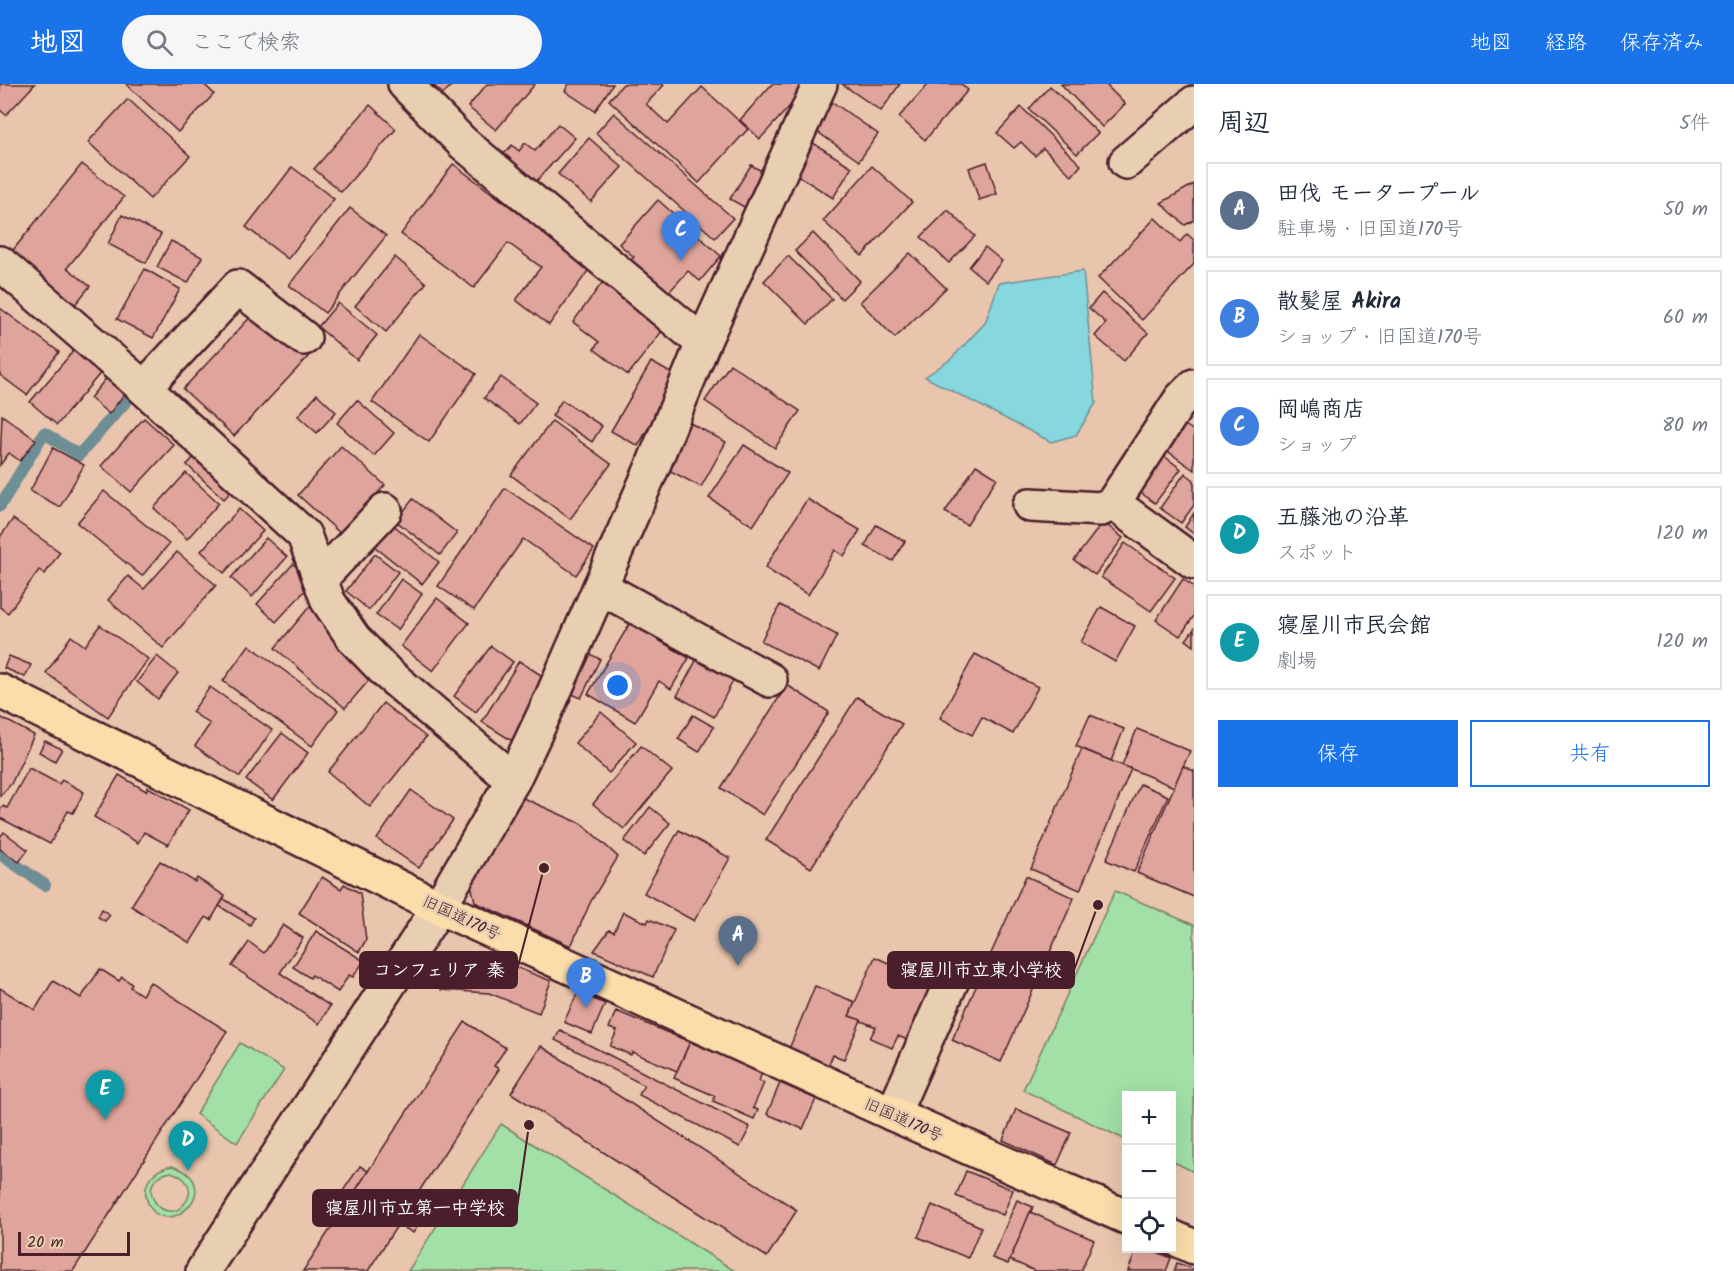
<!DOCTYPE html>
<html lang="ja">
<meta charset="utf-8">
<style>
body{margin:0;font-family:Kalam,"Klee One",sans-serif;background:#f6f6f7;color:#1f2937}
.controls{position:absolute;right:18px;bottom:18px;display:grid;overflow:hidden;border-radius:0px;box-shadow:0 6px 24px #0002}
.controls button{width:54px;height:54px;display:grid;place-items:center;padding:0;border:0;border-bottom:2px solid #e0e1e3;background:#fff;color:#1f2937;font:30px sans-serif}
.scale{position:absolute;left:18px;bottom:15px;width:112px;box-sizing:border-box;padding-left:6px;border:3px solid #4a1f2b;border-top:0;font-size:16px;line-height:21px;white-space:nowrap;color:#4a1f2b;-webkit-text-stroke:4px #e9cfb1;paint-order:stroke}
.you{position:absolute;left:618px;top:602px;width:21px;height:21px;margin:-15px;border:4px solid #fff;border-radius:50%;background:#1a73e8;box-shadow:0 0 0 9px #1a73e833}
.badge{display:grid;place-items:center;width:39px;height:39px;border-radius:50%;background:#1a73e8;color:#fff;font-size:20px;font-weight:700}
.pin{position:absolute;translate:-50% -50px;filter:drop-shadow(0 2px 3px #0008)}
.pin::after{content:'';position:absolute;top:32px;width:21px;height:18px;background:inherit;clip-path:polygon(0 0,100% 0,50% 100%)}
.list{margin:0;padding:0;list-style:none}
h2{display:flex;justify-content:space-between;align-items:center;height:78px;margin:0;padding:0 24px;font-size:26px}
h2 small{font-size:20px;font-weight:400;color:#747a83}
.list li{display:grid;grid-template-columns:39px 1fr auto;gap:18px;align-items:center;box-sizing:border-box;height:96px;margin:0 12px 12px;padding:0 12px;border:2px solid #e0e1e3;border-radius:0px}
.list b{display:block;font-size:22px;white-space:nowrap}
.list p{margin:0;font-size:20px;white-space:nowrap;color:#747a83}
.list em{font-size:20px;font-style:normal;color:#747a83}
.actions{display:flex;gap:12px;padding:18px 24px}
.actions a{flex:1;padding:14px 0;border:2px solid #1a73e8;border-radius:0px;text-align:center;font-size:21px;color:#1a73e8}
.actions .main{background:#1a73e8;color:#fff}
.icon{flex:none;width:33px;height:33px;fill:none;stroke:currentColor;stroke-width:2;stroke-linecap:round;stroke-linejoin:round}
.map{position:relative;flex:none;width:1194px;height:1187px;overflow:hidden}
header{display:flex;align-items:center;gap:36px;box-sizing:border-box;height:84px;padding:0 30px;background:#1a73e8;color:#fff}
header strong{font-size:28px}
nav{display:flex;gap:33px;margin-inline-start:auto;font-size:21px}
.search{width:420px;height:54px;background:#f6f6f7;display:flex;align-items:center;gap:15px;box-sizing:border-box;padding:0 21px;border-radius:33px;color:#747a83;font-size:22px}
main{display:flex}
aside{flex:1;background:#fff}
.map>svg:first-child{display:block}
.green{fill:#a2e0a7;stroke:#768069;stroke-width:1.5;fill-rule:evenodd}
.water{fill:#86d8de;stroke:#6e8e96;stroke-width:1.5}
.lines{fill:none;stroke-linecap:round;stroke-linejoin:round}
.stream{stroke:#6e8e96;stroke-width:12}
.building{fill:#dfa59c;stroke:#4a1f2b;stroke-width:1.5}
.minor-casing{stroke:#4a1f2b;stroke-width:38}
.highway-casing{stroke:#4a1f2b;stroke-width:38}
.minor{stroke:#e9cfb1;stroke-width:33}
.highway{stroke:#fbddab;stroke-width:33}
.labels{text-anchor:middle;stroke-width:5;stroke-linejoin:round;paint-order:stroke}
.street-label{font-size:16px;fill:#4a1f2b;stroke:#e9cfb1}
.leader{fill:none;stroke:#4a1f2b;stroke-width:2}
.callout-dot{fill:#4a1f2b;stroke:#e9cfb1;stroke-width:2}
.callout{fill:#4a1f2b;stroke:#4a1f2b;stroke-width:2}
.callout-label{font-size:18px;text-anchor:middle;font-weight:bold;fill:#fff}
</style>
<header>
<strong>地図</strong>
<div class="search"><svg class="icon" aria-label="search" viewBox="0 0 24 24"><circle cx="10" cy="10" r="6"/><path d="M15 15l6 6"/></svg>ここで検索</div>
<nav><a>地図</a><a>経路</a><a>保存済み</a></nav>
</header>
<main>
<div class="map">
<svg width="1194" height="1187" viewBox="0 0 1194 1187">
<rect width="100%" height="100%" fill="#e9c5ad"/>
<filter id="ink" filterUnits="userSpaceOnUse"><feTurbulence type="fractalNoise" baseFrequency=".0167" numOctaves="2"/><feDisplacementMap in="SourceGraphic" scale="12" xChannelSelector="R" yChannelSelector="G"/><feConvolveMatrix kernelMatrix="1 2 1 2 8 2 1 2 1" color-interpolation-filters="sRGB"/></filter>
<g filter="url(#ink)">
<g class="green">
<polygon points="1115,807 1194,841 1194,1088 1172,1077 1172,1012 1126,1012 1126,1056 1023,1006"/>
<polygon points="240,959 284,986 237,1059 196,1030"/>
<polygon points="501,1040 735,1187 408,1187"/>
<path d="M172 1082C230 1100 166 1160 148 1119 140 1099 154 1085 172 1082ZM171 1088C185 1092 196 1105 185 1119 164 1147 129 1096 171 1088Z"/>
</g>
<polygon class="water" points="1083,187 1096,319 1076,351 1051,358 925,293 951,275 985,239 999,199"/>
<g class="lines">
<g class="stream">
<polyline points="0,422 44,349 79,371 135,307"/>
<polyline points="0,770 45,801"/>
</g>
</g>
<g class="building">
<polygon points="0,0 35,0 6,31 0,26"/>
<polygon points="126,0 204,0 214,10 178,48"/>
<polygon points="432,0 453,0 443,10"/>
<polygon points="487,0 535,0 496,46 468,23"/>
<polygon points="569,0 613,0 595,27 565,7"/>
<polygon points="623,0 663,0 664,1 646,20 668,40 702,3 748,45 699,99 609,16"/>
<polygon points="772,0 810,0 760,55 740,36"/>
<polygon points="842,0 900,0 881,27"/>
<polygon points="928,0 961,0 968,6 925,56 899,33"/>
<polygon points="1061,0 1105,0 1125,20 1102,43"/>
<polygon points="1050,2 1098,49 1077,70 1029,25"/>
<polygon points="128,15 190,72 150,115 88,58"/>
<polygon points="831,17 878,50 859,77 812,44"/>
<polygon points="370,21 396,45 341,108 314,85"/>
<polygon points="1021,23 1081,81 1072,92 1043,64 1035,72 1021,58 1014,64 997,49"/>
<polygon points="614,29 733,134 715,154 596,49"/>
<polygon points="558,40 575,54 533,101 501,73 512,61 519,67 525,59 535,67"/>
<polygon points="589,54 622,83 591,118 558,90"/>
<polygon points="808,56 852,83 833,114 789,86"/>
<polygon points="987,78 997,110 979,116 969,84"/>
<polygon points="82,80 124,113 67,184 90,202 74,222 10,170"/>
<polygon points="453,80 591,183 549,241 516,216 541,183 508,159 474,204 401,150"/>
<polygon points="751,81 772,93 751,127 730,115"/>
<polygon points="872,82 912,118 862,172 823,137"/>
<polygon points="292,83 334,115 288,175 246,143"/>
<polygon points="1194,100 1194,136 1185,141 1161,119"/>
<polygon points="658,116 721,172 700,197 688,187 660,218 623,185 634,173 619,160"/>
<polygon points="350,124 386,152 325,229 289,201"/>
<polygon points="948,126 975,152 949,179 921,153"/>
<polygon points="122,131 161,150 146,179 108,160"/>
<polygon points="1155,134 1180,158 1187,150 1194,156 1194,180 1142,236 1098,194"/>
<polygon points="813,149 860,197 842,215 795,167"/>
<polygon points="171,157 202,173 188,199 157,183"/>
<polygon points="985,163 1002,177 986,197 969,183"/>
<polygon points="910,169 946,204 895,254 860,218"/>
<polygon points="788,172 832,215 808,240 764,197"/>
<polygon points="395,173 426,199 386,248 355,222"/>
<polygon points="145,185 180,205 153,254 117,235"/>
<polygon points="602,199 663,246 628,291 594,265 599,258 573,238"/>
<polygon points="1102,209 1148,249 1124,277 1095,252 1106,239 1089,224"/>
<polygon points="338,219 377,251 357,276 318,243"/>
<polygon points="0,224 59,268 27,311 0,291"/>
<polygon points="257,226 308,273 234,352 183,305"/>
<polygon points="419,250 476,290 429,358 372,318"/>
<polygon points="75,265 102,287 57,341 30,318"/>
<polygon points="651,278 678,293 638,362 611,347"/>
<polygon points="730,280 800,327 775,364 705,317"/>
<polygon points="108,292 127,307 109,330 90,314"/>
<polygon points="501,293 536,319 520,340 484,314"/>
<polygon points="317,310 336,328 317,349 298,332"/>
<polygon points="357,316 394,349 374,372 337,339"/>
<polygon points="562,316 602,342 592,358 552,332"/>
<polygon points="2,331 36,356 20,377 9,369 0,381"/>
<polygon points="144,334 174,361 131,408 101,382"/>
<polygon points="552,337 611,380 570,435 511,391"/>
<polygon points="690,339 726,358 701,403 665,384"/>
<polygon points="1185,341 1194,347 1194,386 1166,366"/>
<polygon points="744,361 788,389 753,442 709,414"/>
<polygon points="341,362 385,401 341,450 298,411"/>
<polygon points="53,364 84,381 60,423 30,407"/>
<polygon points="200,366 237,401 224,415 187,381"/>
<polygon points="1160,369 1181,385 1155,419 1134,404"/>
<polygon points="976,381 997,394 967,441 945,428"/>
<polygon points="186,389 219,419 187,455 154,424"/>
<polygon points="1185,389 1194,396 1194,421 1181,439 1160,424"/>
<polygon points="505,404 594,465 576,491 523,455 474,526 438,502"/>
<polygon points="104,407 169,460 142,492 77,439"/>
<polygon points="413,415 457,449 440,471 396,437"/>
<polygon points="807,415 860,446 844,472 835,466 808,511 765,484"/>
<polygon points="239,425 263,447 224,489 201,467"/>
<polygon points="1194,429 1194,450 1185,443"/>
<polygon points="13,435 60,468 45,490 39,486 8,529 0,523 0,453"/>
<polygon points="1103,438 1123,454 1095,491 1074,476"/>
<polygon points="391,439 439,478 422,500 374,462"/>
<polygon points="876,441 905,457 893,477 865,462"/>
<polygon points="266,454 287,473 252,513 231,494"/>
<polygon points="1125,459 1175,494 1151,527 1101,493"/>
<polygon points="177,468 216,501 163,564 108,516 128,492 144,505"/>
<polygon points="375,470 398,488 369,526 346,507"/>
<polygon points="293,480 313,498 276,538 257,520"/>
<polygon points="401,495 422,510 398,546 376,531"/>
<polygon points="1183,495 1194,503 1194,532 1180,552 1156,536"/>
<polygon points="437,514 469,539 433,587 401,562"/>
<polygon points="780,521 837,551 819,587 761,557"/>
<polygon points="310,522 345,552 377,587 345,624 275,564"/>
<polygon points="1101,523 1135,542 1115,578 1081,558"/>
<polygon points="630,539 689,574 671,605 659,597 635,638 588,610"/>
<polygon points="100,541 148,575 108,633 46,589 71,552 85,562"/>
<polygon points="1194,545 1194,562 1186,556"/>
<polygon points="249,561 338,626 312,662 223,597"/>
<polygon points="491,562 513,578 476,628 454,612"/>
<polygon points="580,565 600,575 581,614 561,605"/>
<polygon points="975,570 1038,603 1013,650 982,633 972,651 940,634"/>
<polygon points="9,572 31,581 25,593 4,584"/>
<polygon points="157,572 178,589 158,615 137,598"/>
<polygon points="697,575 734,595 714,633 677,612"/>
<polygon points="519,577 552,598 514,658 482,638"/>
<polygon points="787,601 829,628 763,731 721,704"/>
<polygon points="210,603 272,646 240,693 195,662 210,640 192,628"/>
<polygon points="857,613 902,640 811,784 766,756"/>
<polygon points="383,619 426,653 370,723 328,688"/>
<polygon points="601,628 636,658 609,689 575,659"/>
<polygon points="693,631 714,643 699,668 678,655"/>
<polygon points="1090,631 1124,645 1111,677 1076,662"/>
<polygon points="0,633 34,651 11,700 0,712"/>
<polygon points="1137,645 1190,667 1174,703 1122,681"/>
<polygon points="282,649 308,669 273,716 246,696"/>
<polygon points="45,657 62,665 55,677 39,668"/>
<polygon points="641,662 672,687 624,745 593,720"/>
<polygon points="1082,665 1131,685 1080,806 1031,785"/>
<polygon points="1183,682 1194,687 1194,813 1137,789"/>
<polygon points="29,684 59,700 62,696 84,708 73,729 68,727 50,760 0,734 0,726 3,722 7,724"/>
<polygon points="119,691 146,707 148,703 189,726 168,761 144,748 138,759 94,733"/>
<polygon points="1140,700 1168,712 1134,788 1106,776"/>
<polygon points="411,706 453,736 419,784 377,755"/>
<polygon points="523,714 582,740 618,773 591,817 571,862 475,818 470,796"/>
<polygon points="650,723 670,739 644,772 624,757"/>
<polygon points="679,746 730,774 694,837 644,809"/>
<polygon points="4,748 28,766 19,778 0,765 0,753"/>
<polygon points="160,777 195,798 197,794 225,812 211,836 206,833 190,859 131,822"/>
<polygon points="1026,792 1074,814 1001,978 952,956"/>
<polygon points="322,793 341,805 344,800 360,809 366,856 359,868 299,829"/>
<polygon points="224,815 254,834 250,841 219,822"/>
<polygon points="102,825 110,831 105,837 98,833"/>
<polygon points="623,828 647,839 649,835 674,846 653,893 594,867 609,846 614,848"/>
<polygon points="283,841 303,854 280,889 330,922 319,940 232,882 249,858 264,869"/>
<polygon points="316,847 364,877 353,893 349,891 338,908 312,891 310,894 293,883"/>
<polygon points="480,869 551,897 539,929 489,909 441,906 441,884"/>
<polygon points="875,873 936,900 912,958 898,952 892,964 870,954 876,943 849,932"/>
<polygon points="100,885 119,897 122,893 132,900 130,903 142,911 150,898 227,947 73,1187 0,1187 0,904 35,926 53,897 81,914"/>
<polygon points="815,902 855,918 849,932 861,936 844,975 833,971 828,982 789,965"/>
<polygon points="578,908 605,920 592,950 564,938"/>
<polygon points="616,927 690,958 677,987 632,968 631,971 610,962 617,947 609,944"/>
<polygon points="465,938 506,964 494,982 499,985 416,1112 368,1187 303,1187"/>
<polygon points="560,946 750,1043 740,1063 639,1011 644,1001 555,956"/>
<polygon points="690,958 762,988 759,997 764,999 753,1024 758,1026 754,1035 713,1017 715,1012 674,994"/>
<polygon points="541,962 797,1126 767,1173 511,1009"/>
<polygon points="780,999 816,1015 803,1045 767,1030"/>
<polygon points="1016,1025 1071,1049 1057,1081 1003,1056"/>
<polygon points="360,1082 368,1087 345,1123 336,1117"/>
<polygon points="966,1087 1013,1106 1003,1131 956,1112"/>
<polygon points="416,1112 431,1122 413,1149 398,1140"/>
<polygon points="1017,1116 1033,1123 1008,1180 992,1174"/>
<polygon points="932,1121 981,1143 968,1174 918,1153"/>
<polygon points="1030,1128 1094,1156 1081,1187 1035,1187 1010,1176"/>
<polygon points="1137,1164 1148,1164 1171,1174 1166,1187 1128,1187"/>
<polygon points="1177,1179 1193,1185 1193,1187 1174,1187"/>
</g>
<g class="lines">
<defs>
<g id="minor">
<polyline points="405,0 463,59 703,259"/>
<polyline points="1126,78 1194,19"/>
<polyline points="0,179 144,304 304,451 328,517 354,555 387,589 513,696"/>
<polyline points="144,304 238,203 304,254"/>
<polyline points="1113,419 1194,478"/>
<polyline points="1030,421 1101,425 1113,419 1181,315 1194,302"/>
<polyline points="320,495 385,426"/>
<polyline points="600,503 770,596"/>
<polyline points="893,1030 953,894"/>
<polyline points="203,1187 439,823 513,696 548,622 652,384 703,259 820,0"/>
</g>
<g id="highway">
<polyline points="0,607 439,823 893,1030 1126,1133"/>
<polyline points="1172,1153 1194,1163"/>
</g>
</defs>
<use href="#minor" class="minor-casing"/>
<use href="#highway" class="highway-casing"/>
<use href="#minor" class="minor"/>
<use href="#highway" class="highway"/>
</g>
</g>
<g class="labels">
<g class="street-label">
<text transform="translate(462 833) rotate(25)" y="6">旧国道170号</text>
<text transform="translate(904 1035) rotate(24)" y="6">旧国道170号</text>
</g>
</g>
<path class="leader" d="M1098 821L1074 886M544 784L517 886M529 1041L517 1124"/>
<g class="callout-dot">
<circle cx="1098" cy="821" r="6"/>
<circle cx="544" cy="784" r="6"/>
<circle cx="529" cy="1041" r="6"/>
</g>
<g class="callout">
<rect x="888" y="868" width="186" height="36" rx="6"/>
<rect x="360" y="868" width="157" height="36" rx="6"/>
<rect x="313" y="1106" width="204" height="36" rx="6"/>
</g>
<g class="callout-label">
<text x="981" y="892">寝屋川市立東小学校</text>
<text x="439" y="892">コンフェリア 秦</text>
<text x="415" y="1130">寝屋川市立第一中学校</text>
</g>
</svg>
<div class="controls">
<button>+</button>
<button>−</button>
<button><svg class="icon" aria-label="locate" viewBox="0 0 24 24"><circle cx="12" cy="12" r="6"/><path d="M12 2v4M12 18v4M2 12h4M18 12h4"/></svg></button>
</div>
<div class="scale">20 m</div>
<div class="you"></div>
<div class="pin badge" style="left:738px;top:882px;background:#5c6f8a">A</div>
<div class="pin badge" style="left:586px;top:924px;background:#3f7fe0">B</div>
<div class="pin badge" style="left:681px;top:177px;background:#3f7fe0">C</div>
<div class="pin badge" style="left:188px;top:1087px;background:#0f9aa8">D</div>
<div class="pin badge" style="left:105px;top:1036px;background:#0f9aa8">E</div>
</div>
<aside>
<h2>周辺<small>5件</small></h2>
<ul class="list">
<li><span class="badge" style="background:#5c6f8a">A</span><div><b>田伐 モータープール</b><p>駐車場 · 旧国道170号</p></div><em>50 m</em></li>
<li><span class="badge" style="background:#3f7fe0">B</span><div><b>散髪屋 Akira</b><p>ショップ · 旧国道170号</p></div><em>60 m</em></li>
<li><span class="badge" style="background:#3f7fe0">C</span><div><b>岡嶋商店</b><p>ショップ</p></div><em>80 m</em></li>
<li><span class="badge" style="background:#0f9aa8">D</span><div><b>五藤池の沿革</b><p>スポット</p></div><em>120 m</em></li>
<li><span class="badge" style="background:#0f9aa8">E</span><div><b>寝屋川市民会館</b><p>劇場</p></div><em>120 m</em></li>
</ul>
<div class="actions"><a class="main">保存</a><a>共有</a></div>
</aside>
</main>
